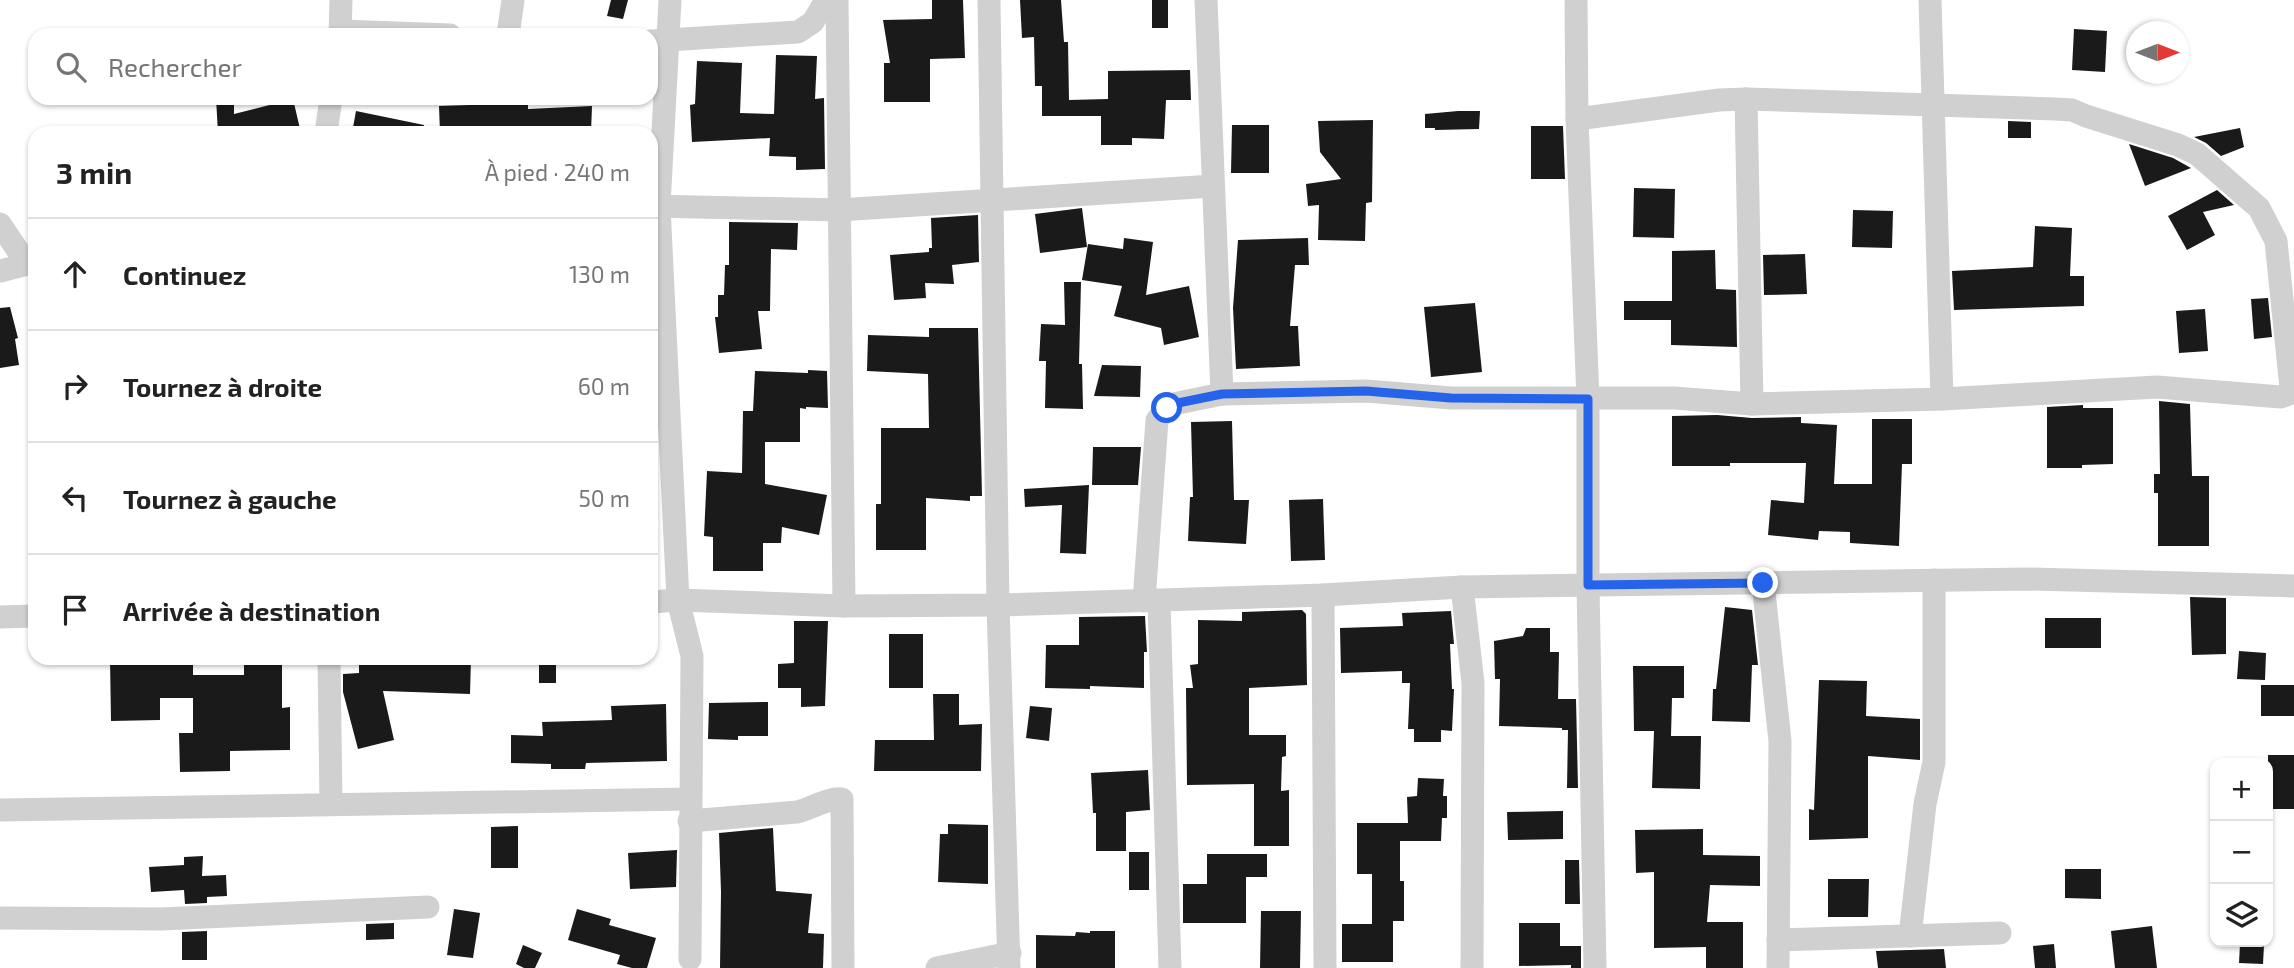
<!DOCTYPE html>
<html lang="fr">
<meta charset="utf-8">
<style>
body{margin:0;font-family:"Exo 2",sans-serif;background:#f6f6f6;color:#222}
.controls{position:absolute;right:21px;bottom:21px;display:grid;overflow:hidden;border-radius:14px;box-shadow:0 2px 5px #0004}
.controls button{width:63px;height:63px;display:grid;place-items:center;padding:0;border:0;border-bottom:2px solid #e0e0e0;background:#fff;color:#222;font:35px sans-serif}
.compass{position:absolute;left:2126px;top:21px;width:63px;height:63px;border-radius:50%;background:#fff;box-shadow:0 2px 5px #0004;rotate:90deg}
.stop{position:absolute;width:21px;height:21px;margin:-16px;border:5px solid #2563eb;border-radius:50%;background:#fff}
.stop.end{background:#2563eb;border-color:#fff;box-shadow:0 2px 7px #0008}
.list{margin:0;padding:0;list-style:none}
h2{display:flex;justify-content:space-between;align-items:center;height:91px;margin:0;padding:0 28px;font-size:30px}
h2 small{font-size:23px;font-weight:400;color:#767676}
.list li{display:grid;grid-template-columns:46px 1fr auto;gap:21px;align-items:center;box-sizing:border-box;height:112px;padding:0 28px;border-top:2px solid #e0e0e0}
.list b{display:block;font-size:26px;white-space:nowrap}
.list em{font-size:23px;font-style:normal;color:#767676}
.icon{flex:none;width:38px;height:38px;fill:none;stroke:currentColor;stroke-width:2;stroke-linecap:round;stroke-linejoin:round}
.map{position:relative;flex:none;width:2294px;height:968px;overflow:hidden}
.search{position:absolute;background:#fff;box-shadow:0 2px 5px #0004;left:28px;top:28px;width:630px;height:77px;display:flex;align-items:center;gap:18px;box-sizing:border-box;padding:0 24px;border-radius:21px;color:#767676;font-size:26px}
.panel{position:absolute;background:#fff;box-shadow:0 2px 5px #0004;left:28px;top:126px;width:630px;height:539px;border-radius:21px}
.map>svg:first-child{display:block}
.building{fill:#1a1a1a}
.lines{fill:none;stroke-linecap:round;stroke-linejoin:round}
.minor{stroke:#d0d0d0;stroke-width:23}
.route{stroke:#2563eb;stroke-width:9}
</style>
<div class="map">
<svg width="2294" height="968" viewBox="0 0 2294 968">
<rect width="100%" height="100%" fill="#fff"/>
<g class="building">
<polygon points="611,0 628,0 623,19 607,16"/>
<polygon points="932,0 963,0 965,58 930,59 930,102 884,102 884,63 890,63 883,20 932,19"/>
<polygon points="1020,0 1061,0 1064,42 1068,42 1069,100 1108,99 1108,71 1190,70 1191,100 1166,100 1164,139 1132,138 1132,145 1101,145 1101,116 1042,116 1042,86 1035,86 1034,37 1022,38"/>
<rect x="1152" y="0" width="16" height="28"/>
<polygon points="2074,29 2107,31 2105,72 2072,70"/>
<polygon points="776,55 817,56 815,99 824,98 825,169 796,170 796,157 769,156 770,138 692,142 690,105 695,104 697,61 742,63 740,113 774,114"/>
<polygon points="216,98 234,98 234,114 293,99 301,133 218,133"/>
<polygon points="469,98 524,98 524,104 528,104 528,109 592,106 591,133 440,133 439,106 469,105"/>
<polygon points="356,111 424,125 423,133 352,133"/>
<polygon points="1458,111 1480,111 1479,129 1435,130 1435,128 1425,128 1425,114"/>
<polygon points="1373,120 1372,202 1366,203 1365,241 1318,240 1319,205 1308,206 1306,184 1341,179 1320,152 1318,121"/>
<polygon points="2008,121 2031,122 2031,138 2008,138"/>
<polygon points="1232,125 1269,125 1269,173 1231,173"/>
<polygon points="1531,126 1563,126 1565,179 1531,179"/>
<polygon points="2240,128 2244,147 2221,156 2206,143 2194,137"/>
<polygon points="2129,144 2173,158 2191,168 2145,186"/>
<polygon points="1634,188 1675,189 1674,238 1633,237"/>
<polygon points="2217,190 2234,205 2203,212 2215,235 2187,250 2168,216"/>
<polygon points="1082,208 1087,247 1040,253 1035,214"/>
<polygon points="1853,210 1893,211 1892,248 1852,247"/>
<polygon points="978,215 979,262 952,265 954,284 925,283 926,298 894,300 890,255 929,252 929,248 932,248 931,218"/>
<polygon points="729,222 798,223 797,250 771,249 770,311 758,311 762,349 719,353 715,317 718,317 718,295 724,295 725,265 729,265"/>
<polygon points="2035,226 2072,228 2070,276 2084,276 2084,306 1954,310 1952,271 2033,267"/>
<polygon points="1124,238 1153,242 1146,295 1189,286 1199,337 1164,345 1161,328 1114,316 1122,286 1082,280 1088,244 1123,249"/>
<polygon points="1308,238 1309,265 1295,265 1290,326 1298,326 1300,366 1236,369 1233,308 1238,240"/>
<polygon points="1715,250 1716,289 1736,290 1737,347 1671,345 1671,320 1624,320 1624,301 1672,301 1672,251"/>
<polygon points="1805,254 1807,294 1764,295 1763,255"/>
<polygon points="1064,282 1081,282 1079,364 1082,364 1083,409 1045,408 1046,361 1039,361 1041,324 1065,325"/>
<polygon points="2268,298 2272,337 2254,339 2251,299"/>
<polygon points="1475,303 1482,372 1431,377 1424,307"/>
<polygon points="10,307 18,338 15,339 19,365 0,368 0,308"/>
<polygon points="2205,309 2208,351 2179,353 2176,311"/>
<polygon points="929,328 978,328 982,496 970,496 970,501 926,498 926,550 876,550 876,504 881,504 881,428 929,428 928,374 867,371 868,335 929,337"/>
<polygon points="1102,365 1141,366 1140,397 1094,396"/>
<polygon points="808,370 827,371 828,408 806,407 806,409 800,408 800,442 765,442 765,484 827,495 819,535 782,527 781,543 763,543 763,571 713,571 713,537 704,536 707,471 742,473 743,411 753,411 755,371 808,373"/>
<polygon points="2159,401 2190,404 2192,476 2209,476 2209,546 2158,546 2158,493 2154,493 2154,474 2160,474"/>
<polygon points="2083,405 2083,408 2113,408 2113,464 2082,465 2082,468 2047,468 2047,407"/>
<polygon points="1717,415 1752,418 1801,417 1801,423 1837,425 1834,484 1872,484 1872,419 1912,419 1912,464 1902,464 1899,546 1850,543 1850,532 1819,531 1818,540 1768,535 1771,500 1804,503 1806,463 1730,463 1730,466 1672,466 1672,416"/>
<polygon points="1232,421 1234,500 1249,500 1246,544 1188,541 1190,497 1193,497 1191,422"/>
<polygon points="1093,447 1141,447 1138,485 1092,485"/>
<polygon points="1089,485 1086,554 1060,553 1062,505 1025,507 1024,489"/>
<polygon points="1323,499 1325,560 1291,561 1289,500"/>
<polygon points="2190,597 2226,598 2226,654 2192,655"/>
<polygon points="1725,607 1752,610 1758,665 1752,665 1750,722 1712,721 1713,689 1716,689"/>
<polygon points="1302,610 1306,614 1307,685 1249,688 1249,735 1286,735 1286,756 1282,757 1281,791 1289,790 1289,846 1254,846 1254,784 1187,785 1186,688 1193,688 1190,665 1198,664 1198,620 1242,621 1242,612"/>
<polygon points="1451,611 1454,644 1450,644 1452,689 1454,689 1452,731 1441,730 1441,742 1414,742 1414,729 1408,729 1410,683 1402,683 1402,671 1341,673 1340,628 1403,626 1402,613"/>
<polygon points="1145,616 1147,652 1144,652 1144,688 1090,686 1090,689 1045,688 1046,645 1079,645 1079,617"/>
<rect x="2045" y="618" width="56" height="30"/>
<polygon points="794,621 828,621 825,706 801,707 801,688 778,688 778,664 794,663"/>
<polygon points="1526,628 1550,628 1550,652 1559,652 1558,699 1576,699 1578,788 1567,788 1568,730 1562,730 1562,728 1499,726 1500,679 1495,679 1494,641 1523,636"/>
<rect x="889" y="634" width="34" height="54"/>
<polygon points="2239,651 2266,653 2265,680 2237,679"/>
<polygon points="143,658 144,663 193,662 193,675 244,675 244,658 282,658 282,708 290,707 290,750 230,751 230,771 180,772 179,733 193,733 193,698 160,698 160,720 111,721 110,659"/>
<polygon points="359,658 471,658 470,694 383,691 394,740 358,749 343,692 343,674 359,673"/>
<rect x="539" y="658" width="17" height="25"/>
<polygon points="1633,666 1684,666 1684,698 1672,698 1671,736 1701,736 1700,789 1652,788 1654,731 1634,731"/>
<polygon points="1819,680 1867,681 1866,716 1920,719 1920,760 1868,756 1868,838 1809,840 1809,809 1814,810"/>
<rect x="2261" y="685" width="33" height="31"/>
<polygon points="933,694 959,694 959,725 982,724 981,771 874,771 875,740 934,740"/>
<polygon points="768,702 768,736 738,736 738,740 708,739 709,703"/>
<polygon points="666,704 667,761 586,763 585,769 551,769 551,764 511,763 511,735 543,736 542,722 612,720 611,706"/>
<polygon points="1030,706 1052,708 1049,741 1026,738"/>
<rect x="2268" y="755" width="26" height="54"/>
<polygon points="1148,770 1150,810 1126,812 1126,851 1096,851 1096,813 1093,813 1091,773"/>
<polygon points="1418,778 1444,779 1443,796 1447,796 1447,818 1442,818 1441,841 1400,841 1400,881 1404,881 1404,921 1393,921 1393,962 1342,962 1342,924 1372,924 1372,874 1357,874 1357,823 1408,823 1407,797 1417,796"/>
<polygon points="1563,811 1563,839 1508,840 1507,812"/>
<polygon points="948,824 988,825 988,884 938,882 940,834 948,834"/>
<polygon points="518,826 518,868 491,868 491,827"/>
<polygon points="773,828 776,891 812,894 808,933 824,934 823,968 720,968 721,892 719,833"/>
<polygon points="1703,829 1703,855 1760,856 1760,886 1710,885 1707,922 1743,922 1743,968 1706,968 1706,947 1654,948 1654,872 1636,873 1635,830"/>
<polygon points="677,850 676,887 630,889 628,853"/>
<rect x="1129" y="852" width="20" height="38"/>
<polygon points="1207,854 1267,854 1267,877 1246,877 1246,923 1183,923 1183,884 1207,884"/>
<polygon points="203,856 202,876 226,875 227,896 207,897 207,903 185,904 184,890 151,892 149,867 184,865 184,857"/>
<polygon points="1565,860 1579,860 1580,904 1565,904"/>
<polygon points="2065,869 2101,869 2101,899 2065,898"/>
<polygon points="1828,879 1869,879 1868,917 1828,917"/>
<polygon points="454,909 480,913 473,958 447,955"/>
<polygon points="577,909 611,919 609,925 656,938 647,968 632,968 617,964 620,955 568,940"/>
<polygon points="1261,911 1301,911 1300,968 1260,968"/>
<polygon points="394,923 394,939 366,940 366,924"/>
<polygon points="1519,923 1560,923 1560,946 1581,946 1581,968 1571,968 1571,965 1519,966"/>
<polygon points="2152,926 2157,968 2115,968 2111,931"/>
<polygon points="207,931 207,960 182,960 182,932"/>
<polygon points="1090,931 1115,931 1115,968 1036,968 1036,935 1075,936 1076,932 1090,933"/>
<polygon points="2054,944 2056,968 2035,968 2033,946"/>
<polygon points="2240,944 2264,945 2263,964 2239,963"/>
<polygon points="523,945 542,953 535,968 524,968 516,964"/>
<polygon points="1944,949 1946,968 1878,968 1876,951"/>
</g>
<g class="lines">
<g class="minor">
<polyline points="670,0 659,206 678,600 692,656 690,959"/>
<polyline points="837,0 844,606"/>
<polyline points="989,0 998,605 1009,968"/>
<polyline points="1206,0 1222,394"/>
<polyline points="1576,0 1577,119 1588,399 1588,585 1595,968"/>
<polyline points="1930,0 1942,399"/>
<polyline points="341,31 450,35"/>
<polyline points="340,35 341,0"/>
<polyline points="508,35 513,0"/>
<polyline points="651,41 798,32 813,22 826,0"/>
<polyline points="1746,99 1752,404"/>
<polyline points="326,133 331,98"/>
<polyline points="651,206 839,210 1213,186"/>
<polyline points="0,224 27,264"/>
<polyline points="0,271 35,262"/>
<polyline points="1763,583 1780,741 1778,968"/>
<polyline points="1462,587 1473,683 1472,968"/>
<polyline points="1323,595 1325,968"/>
<polyline points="1144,601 1157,420 1167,408 1178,403 1222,394 1366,391 1451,398 1674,398 1752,404 1942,399 2157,387 2281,397 2289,394 2291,388 2276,241 2259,208 2197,154 2178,145 2086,116 2072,110 2055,109 1746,99 1719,100 1577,119"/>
<polyline points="1159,601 1170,968"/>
<polyline points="651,602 678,600 844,606 998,605 1323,595 1462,587 2028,579 2294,586"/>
<polyline points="0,617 35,616"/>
<polyline points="329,658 331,804"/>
<polyline points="0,810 689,799"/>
<path d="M689 821 797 812C811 809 829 797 842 799L843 968"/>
<polyline points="0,918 161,919 428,907"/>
<polyline points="1910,936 1925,804 1934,762 1934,580"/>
<polyline points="1778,940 2000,933"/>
<polyline points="937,968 1010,953"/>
</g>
</g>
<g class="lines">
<polyline class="route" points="1167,408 1178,403 1222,394 1366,391 1451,398 1588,399 1588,585 1763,583"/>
</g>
</svg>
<div class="controls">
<button>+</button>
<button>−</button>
<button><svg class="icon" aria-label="layers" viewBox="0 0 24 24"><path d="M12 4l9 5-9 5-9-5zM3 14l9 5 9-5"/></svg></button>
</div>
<svg class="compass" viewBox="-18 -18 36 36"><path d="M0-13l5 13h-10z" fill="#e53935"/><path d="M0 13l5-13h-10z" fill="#767676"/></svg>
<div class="stop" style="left:1167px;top:408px"></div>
<div class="stop end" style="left:1763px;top:583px"></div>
<div class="search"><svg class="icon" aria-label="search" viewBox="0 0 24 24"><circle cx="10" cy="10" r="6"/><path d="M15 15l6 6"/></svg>Rechercher</div>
<section class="panel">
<h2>3 min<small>À pied · 240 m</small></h2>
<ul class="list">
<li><svg class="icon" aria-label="ahead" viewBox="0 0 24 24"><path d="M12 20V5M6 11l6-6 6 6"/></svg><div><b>Continuez</b></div><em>130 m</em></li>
<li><svg class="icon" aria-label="right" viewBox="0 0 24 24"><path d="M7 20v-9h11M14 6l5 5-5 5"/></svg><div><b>Tournez à droite</b></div><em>60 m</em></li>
<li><svg class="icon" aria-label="left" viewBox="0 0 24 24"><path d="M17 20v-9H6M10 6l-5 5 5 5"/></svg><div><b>Tournez à gauche</b></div><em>50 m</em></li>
<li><svg class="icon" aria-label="arrive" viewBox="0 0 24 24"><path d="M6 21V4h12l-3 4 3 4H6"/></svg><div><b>Arrivée à destination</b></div></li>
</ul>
</section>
</div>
